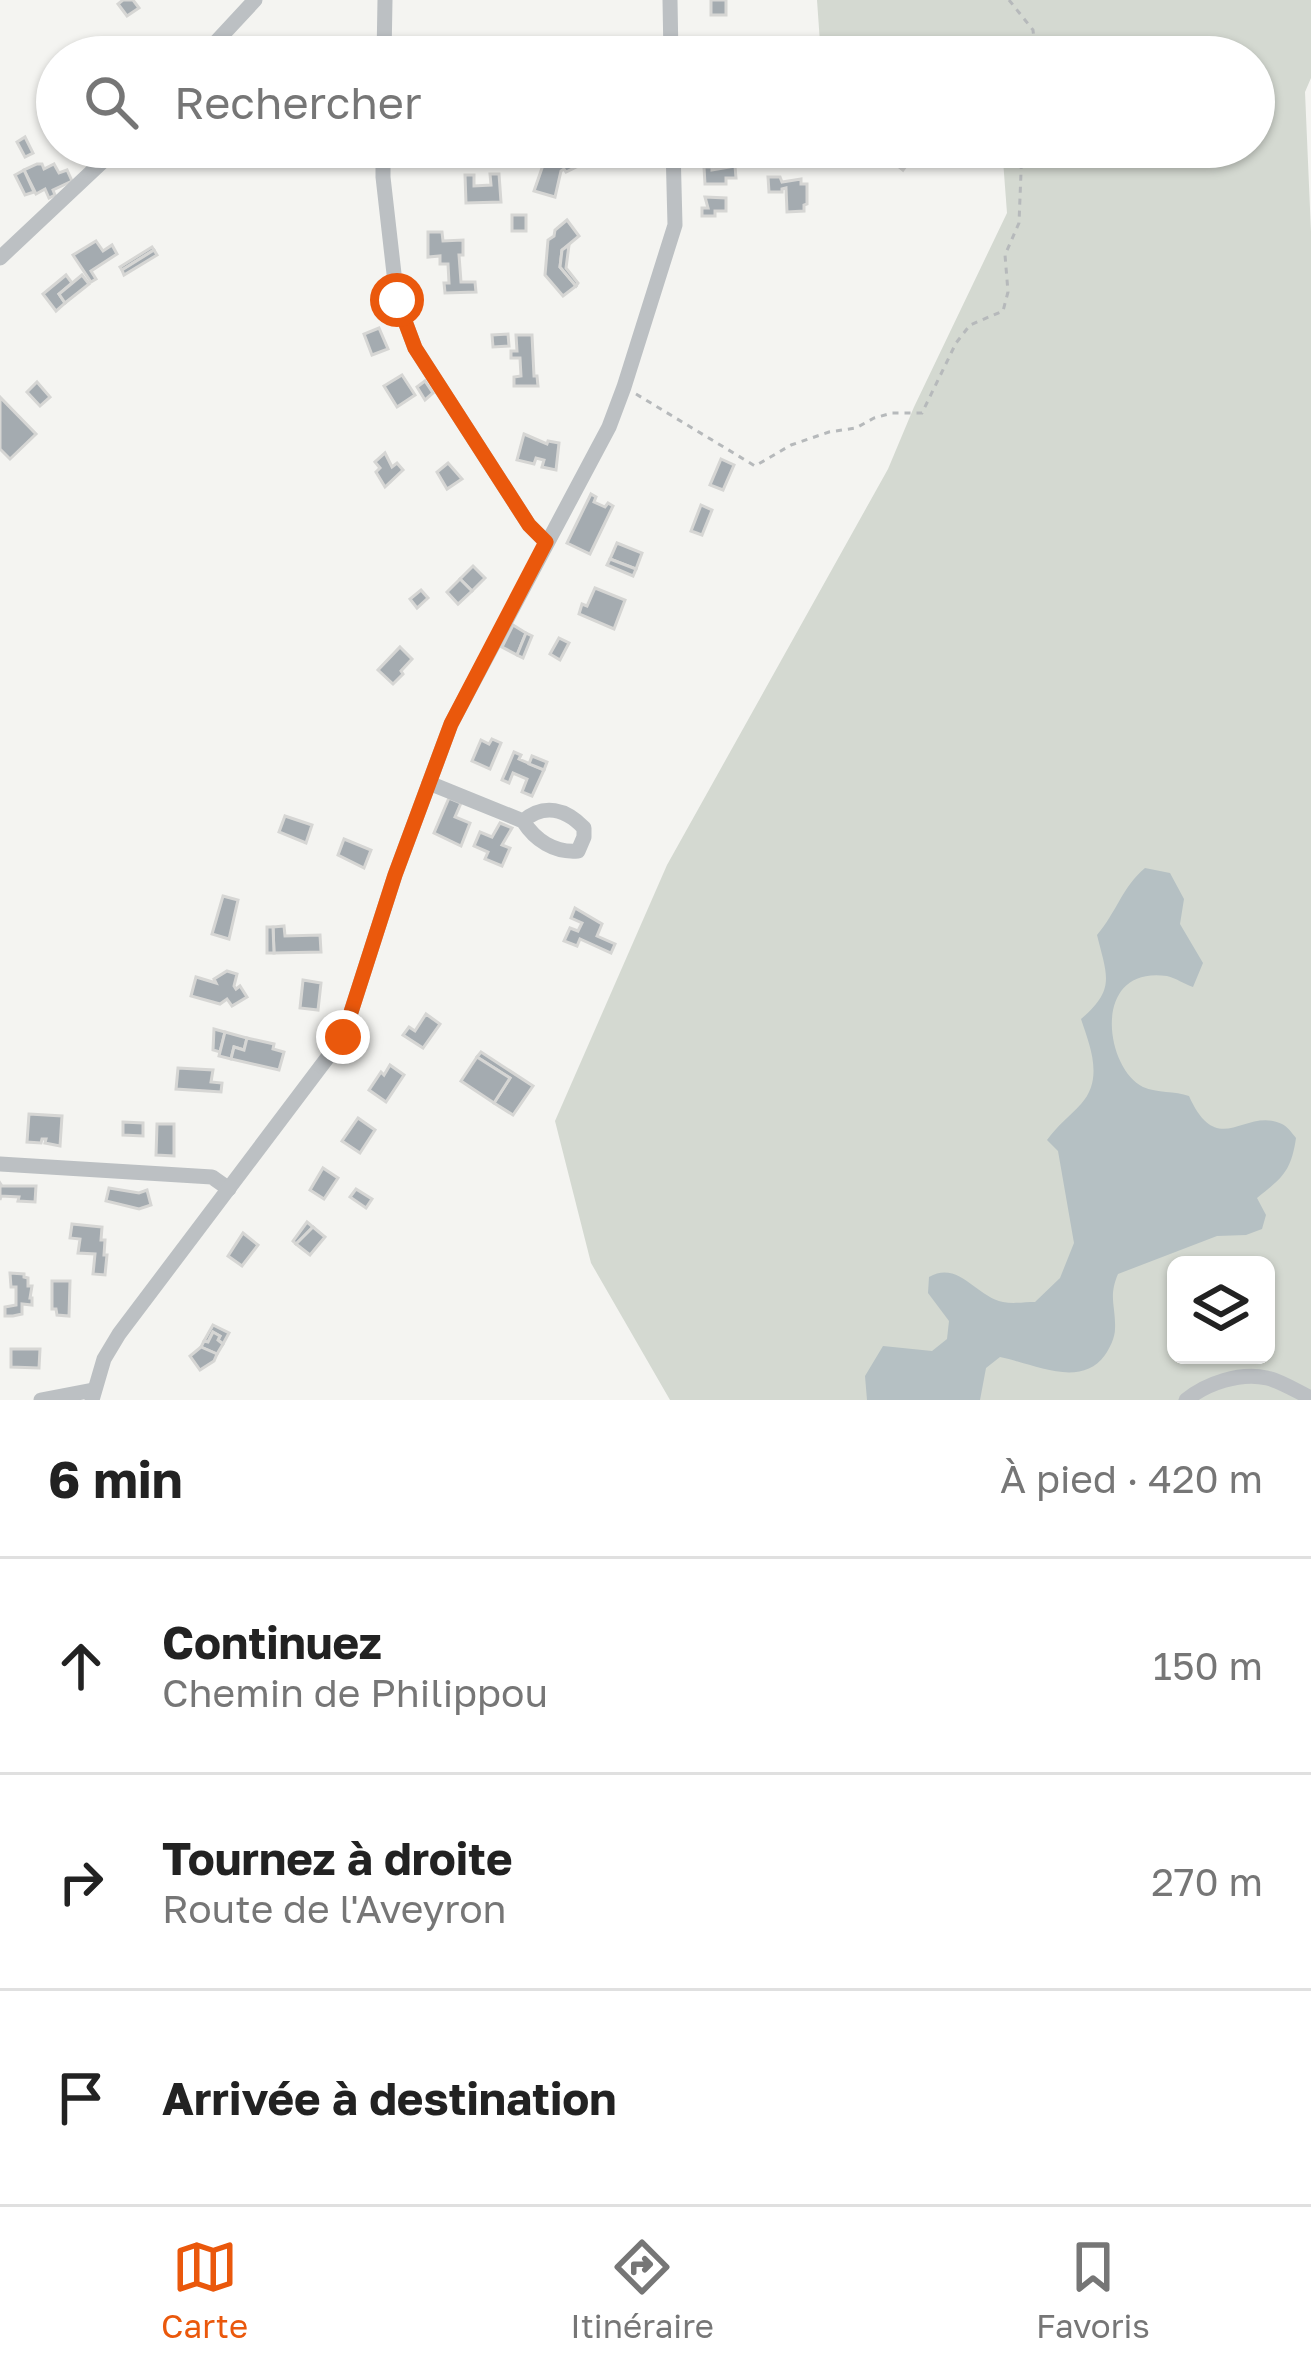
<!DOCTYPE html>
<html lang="fr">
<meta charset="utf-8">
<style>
body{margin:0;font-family:"Golos Text",sans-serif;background:#f2f2f2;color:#222}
.controls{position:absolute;right:36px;bottom:36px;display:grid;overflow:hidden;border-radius:18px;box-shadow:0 3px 9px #0004}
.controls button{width:108px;height:108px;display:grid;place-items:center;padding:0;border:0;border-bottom:3px solid #e0e0e0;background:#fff;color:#222;font:60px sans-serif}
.stop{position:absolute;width:36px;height:36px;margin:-27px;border:9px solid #ea580c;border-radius:50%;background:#fff}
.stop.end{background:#ea580c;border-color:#fff;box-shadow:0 3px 12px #0008}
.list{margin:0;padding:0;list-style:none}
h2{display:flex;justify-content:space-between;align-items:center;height:156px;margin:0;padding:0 48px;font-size:51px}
h2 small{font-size:39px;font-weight:400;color:#767676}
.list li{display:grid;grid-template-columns:78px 1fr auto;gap:36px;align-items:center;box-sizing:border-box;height:216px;padding:0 48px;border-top:3px solid #e0e0e0}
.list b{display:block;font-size:45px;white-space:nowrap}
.list p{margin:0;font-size:39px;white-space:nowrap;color:#767676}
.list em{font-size:39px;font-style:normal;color:#767676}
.icon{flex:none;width:66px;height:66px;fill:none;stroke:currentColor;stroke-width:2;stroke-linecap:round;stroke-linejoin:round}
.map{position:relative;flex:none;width:1311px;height:1400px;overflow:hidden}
.search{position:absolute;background:#fff;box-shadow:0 3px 9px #0004;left:36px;right:36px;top:36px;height:132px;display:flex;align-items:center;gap:30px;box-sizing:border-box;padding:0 42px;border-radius:66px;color:#767676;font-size:45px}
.sheet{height:804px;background:#fff}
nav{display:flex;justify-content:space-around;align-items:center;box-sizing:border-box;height:168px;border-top:3px solid #e0e0e0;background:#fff;font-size:33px;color:#767676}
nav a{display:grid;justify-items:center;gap:6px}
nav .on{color:#ea580c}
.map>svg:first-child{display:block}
.green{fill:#d4d9d1;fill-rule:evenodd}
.water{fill:#b5c0c3}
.building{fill:#a4abb0;stroke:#d6d6d4;stroke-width:3}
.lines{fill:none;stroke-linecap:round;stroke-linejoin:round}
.path{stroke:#b6b9bb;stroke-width:3;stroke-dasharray:6 6;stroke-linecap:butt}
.minor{stroke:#bcc0c3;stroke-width:15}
.route{stroke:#ea580c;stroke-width:15}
</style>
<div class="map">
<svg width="1311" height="1400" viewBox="0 0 1311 1400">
<rect width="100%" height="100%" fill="#f4f4f1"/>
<path class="green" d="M817 0H1311V78L1305 92 1311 232V1400H670L591 1263 555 1121 667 865 888 469 914 407 1007 213 1002 147H1254V57H821ZM1176 1265H1266V1355H1176Z"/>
<path class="water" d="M1145 868 1170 873 1184 899 1180 924 1203 963 1193 987C1184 984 1176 978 1167 976 1090 965 1105 1069 1143 1087 1157 1093 1175 1091 1189 1096 1218 1161 1245 1106 1282 1124 1288 1127 1292 1133 1296 1138 1291 1172 1282 1178 1257 1198L1266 1215 1262 1229 1246 1235 1217 1236 1118 1274C1108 1297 1116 1306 1115 1329 1115 1337 1110 1348 1105 1355 1081 1389 1034 1364 1000 1357L986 1368 980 1400H867L865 1376 883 1346 932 1351 947 1339 949 1321 928 1293 929 1277C959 1260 976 1297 1003 1302 1013 1304 1025 1302 1035 1302L1060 1278 1074 1243 1058 1151 1047 1140C1057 1126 1070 1116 1081 1104 1104 1079 1090 1046 1081 1019 1116 989 1107 976 1097 935 1116 913 1123 886 1145 868Z"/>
<g class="building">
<polygon points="123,0 133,0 139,8 127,16 118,4"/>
<rect x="711" y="0" width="15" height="15"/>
<polygon points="117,39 126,57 105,57 100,47"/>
<polygon points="760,42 761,47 767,48 767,57 743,55 743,43"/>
<polygon points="25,137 33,153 25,157 17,142"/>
<polygon points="531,147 550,147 554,156 558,158 574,149 582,164 566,172 564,169 561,171 555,197 534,191 542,168"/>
<polygon points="873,147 883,147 880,152 884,155 877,164 867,157"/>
<polygon points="908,147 911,159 903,170 888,158"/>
<polygon points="37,164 42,164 44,169 54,164 59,173 67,170 72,181 53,190 55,195 49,198 45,189 36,194 24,170"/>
<polygon points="735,166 736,178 726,178 726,184 705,184 704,167 712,167 712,170"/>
<polygon points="24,170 34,192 25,195 15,175"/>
<polygon points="490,174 499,174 501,202 466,203 465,175 474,175 474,186 491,185"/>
<polygon points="768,177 780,177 782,182 801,179 801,184 807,184 807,204 804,205 804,211 787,212 786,188 782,189 782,192 769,192"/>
<polygon points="705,197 726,198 726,211 715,211 715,216 702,216 702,208 708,208"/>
<rect x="512" y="215" width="14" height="16"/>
<polygon points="567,220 579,236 562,250 560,267 576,286 563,296 545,275 548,240 554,236 555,230"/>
<polygon points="428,232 442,232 443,241 463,240 463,255 459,255 461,282 475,282 476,292 445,293 444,283 449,283 448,264 440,264 440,256 428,257"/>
<polygon points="96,241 103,251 112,245 117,254 91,271 96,279 91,282 73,255"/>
<polygon points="569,245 566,268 578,283 576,286 560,267 562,250"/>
<polygon points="152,247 154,250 122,270 120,267"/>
<polygon points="154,250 157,255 124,275 122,270"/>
<polygon points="66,275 72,283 59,294 65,303 56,311 43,294"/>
<polygon points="82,275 89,284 65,303 59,294"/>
<polygon points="379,328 388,349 372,355 364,334"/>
<polygon points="508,334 509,346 493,347 492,335"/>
<polygon points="516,335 532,335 534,376 537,376 538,386 514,386 514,377 521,376 520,358 511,358 511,351 517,351"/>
<polygon points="402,375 415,395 397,407 384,386"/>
<polygon points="425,381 433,393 425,400 417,387"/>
<polygon points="37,382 50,397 40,406 27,392"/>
<polygon points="0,397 36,434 10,459 0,449"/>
<polygon points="524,434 547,444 548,441 559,443 556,470 542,467 544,460 536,458 534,464 517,460"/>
<polygon points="385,453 392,467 397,463 403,470 385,487 376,472 380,468 375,462"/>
<polygon points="721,459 734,465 723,490 710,485"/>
<polygon points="448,463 462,479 447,489 437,472"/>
<polygon points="591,494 596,497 594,502 605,507 608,503 613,506 590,554 567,543"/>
<polygon points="701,505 712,510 702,535 691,531"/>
<polygon points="617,543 642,553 636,569 610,559"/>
<polygon points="610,559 636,569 633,576 607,565"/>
<polygon points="473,566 485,578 472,591 460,579"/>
<polygon points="460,579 472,591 458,604 447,592"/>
<polygon points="595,588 625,600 614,629 579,614 582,604 587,606"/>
<polygon points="421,590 428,598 417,608 410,599"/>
<polygon points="513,625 526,633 517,655 502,647"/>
<polygon points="526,633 532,636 523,658 517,655"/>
<polygon points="559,638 569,643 560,660 550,654"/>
<polygon points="400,647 412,659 401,671 403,674 393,684 378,670"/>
<polygon points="492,739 501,743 490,769 472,761 481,740 489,744"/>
<polygon points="514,752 521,755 519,759 544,770 532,796 522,792 527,779 513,773 509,783 502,780"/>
<polygon points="532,756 547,762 544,770 529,764"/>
<polygon points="449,798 461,803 455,817 470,823 461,846 434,833"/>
<polygon points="285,816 312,825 306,843 279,832"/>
<polygon points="500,823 512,828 502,845 510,848 502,866 485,859 488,852 474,846 480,832 492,837"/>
<polygon points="344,839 371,850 364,868 338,855"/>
<polygon points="223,896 238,900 229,939 212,934"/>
<polygon points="575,908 602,924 597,936 615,944 611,953 580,939 577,946 564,941 570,928 578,931 582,923 571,918"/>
<polygon points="284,926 285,936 320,935 321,952 274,953 273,927"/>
<polygon points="267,927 273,927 274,953 267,953"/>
<polygon points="227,971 237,974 234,986 236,989 240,986 247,997 232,1006 227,999 220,1004 191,996 196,977 216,983 214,979"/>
<polygon points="303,980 321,983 318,1010 300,1008"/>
<polygon points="426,1014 440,1024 423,1048 403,1035 409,1027 415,1031"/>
<polygon points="214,1029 225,1032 220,1052 213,1050"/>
<polygon points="225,1032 247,1038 244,1050 234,1047 231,1059 219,1056"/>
<polygon points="247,1038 274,1044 273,1049 284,1052 279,1070 231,1059 234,1047 244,1050"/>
<polygon points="481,1052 533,1086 513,1115 494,1103 510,1078 477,1057"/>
<polygon points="477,1057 510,1078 494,1103 461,1081"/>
<polygon points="390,1065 404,1075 386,1102 369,1090 381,1072 384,1075"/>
<polygon points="178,1068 213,1070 211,1082 222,1083 221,1092 176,1089"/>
<polygon points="29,1114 62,1116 60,1146 45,1143 46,1139 42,1139 41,1143 27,1142"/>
<polygon points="358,1118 375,1130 360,1153 342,1141"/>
<polygon points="123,1122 143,1123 143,1136 123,1135"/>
<polygon points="157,1124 174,1124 174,1156 156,1155"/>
<polygon points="323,1168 338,1178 324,1199 310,1190"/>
<polygon points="0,1183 2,1186 36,1186 35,1202 18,1201 19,1197 1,1196 0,1200"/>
<polygon points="109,1188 139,1193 147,1190 151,1205 139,1209 106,1201"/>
<polygon points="356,1189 372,1199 366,1208 350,1197"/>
<polygon points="307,1222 313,1227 296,1244 293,1241"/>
<polygon points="72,1224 102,1227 101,1240 105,1240 104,1255 107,1255 105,1275 93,1274 95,1254 78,1253 80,1239 70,1238"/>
<polygon points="313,1227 325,1237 310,1255 296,1244"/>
<polygon points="243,1233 258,1245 242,1266 228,1256"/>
<polygon points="10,1273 24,1274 24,1277 28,1278 28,1286 32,1286 30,1298 32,1298 32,1305 22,1304 22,1314 13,1316 5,1316 5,1307 16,1305 16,1287 11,1287"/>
<polygon points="52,1281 70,1281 69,1316 57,1315 56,1309 52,1309"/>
<polygon points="213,1325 229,1333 223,1344 218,1340 220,1336 213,1332 208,1342 204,1341"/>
<polygon points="213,1332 220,1336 218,1340 223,1344 217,1354 201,1347 204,1341 208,1342"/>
<polygon points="201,1347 217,1354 214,1361 200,1370 190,1356"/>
<polygon points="11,1349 40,1349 39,1368 11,1367"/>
</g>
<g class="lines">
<g class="path">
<polyline points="1009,0 1033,30 1036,57"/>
<polyline points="636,394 755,466 791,445 829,432 856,428 874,418 892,413 922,413 956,343 970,325 1003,311 1008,292 1005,255 1019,223 1022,147"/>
</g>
<g class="minor">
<polyline points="670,0 671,57"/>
<polyline points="202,57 255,0"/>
<polyline points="384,57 385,0"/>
<polyline points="383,147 383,177 397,300 415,348 529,525 546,542"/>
<polyline points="0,258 118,147"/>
<path d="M429 783 523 821C535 840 554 853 578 851L584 837V828C566 809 544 803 523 821"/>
<polyline points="0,1164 212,1177 229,1189"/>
<polyline points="41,1400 93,1390"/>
<polyline points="92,1400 104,1359 119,1334 343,1037 395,875 451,724 609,427 624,387 675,225 673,147"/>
<path d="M1186 1400C1207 1383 1240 1372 1267 1378 1281 1381 1298 1392 1311 1398"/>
</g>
</g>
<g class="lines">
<polyline class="route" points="343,1037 395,875 451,724 546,542 529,525 415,348 397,300"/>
</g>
</svg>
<div class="controls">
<button><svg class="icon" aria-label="layers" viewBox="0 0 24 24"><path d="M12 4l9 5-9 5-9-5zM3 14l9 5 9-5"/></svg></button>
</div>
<div class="stop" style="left:397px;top:300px"></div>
<div class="stop end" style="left:343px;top:1037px"></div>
<div class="search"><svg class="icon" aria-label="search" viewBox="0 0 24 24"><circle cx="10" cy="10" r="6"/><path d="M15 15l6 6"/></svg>Rechercher</div>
</div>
<section class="sheet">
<h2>6 min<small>À pied · 420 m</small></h2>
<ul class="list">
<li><svg class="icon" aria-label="ahead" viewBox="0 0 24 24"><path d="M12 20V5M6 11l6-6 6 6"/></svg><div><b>Continuez</b><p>Chemin de Philippou</p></div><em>150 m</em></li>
<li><svg class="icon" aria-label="right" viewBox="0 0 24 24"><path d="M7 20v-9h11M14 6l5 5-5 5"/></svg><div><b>Tournez à droite</b><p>Route de l'Aveyron</p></div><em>270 m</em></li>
<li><svg class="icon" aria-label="arrive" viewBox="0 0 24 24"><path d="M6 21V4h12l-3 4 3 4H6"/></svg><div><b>Arrivée à destination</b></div></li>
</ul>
</section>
<nav>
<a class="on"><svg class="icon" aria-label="map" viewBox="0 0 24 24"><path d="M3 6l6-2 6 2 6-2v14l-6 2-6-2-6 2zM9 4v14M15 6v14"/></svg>Carte</a>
<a><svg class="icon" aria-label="directions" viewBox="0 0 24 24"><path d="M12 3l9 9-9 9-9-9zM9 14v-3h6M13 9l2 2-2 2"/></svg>Itinéraire</a>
<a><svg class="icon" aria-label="saved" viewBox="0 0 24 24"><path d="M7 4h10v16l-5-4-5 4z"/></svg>Favoris</a>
</nav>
